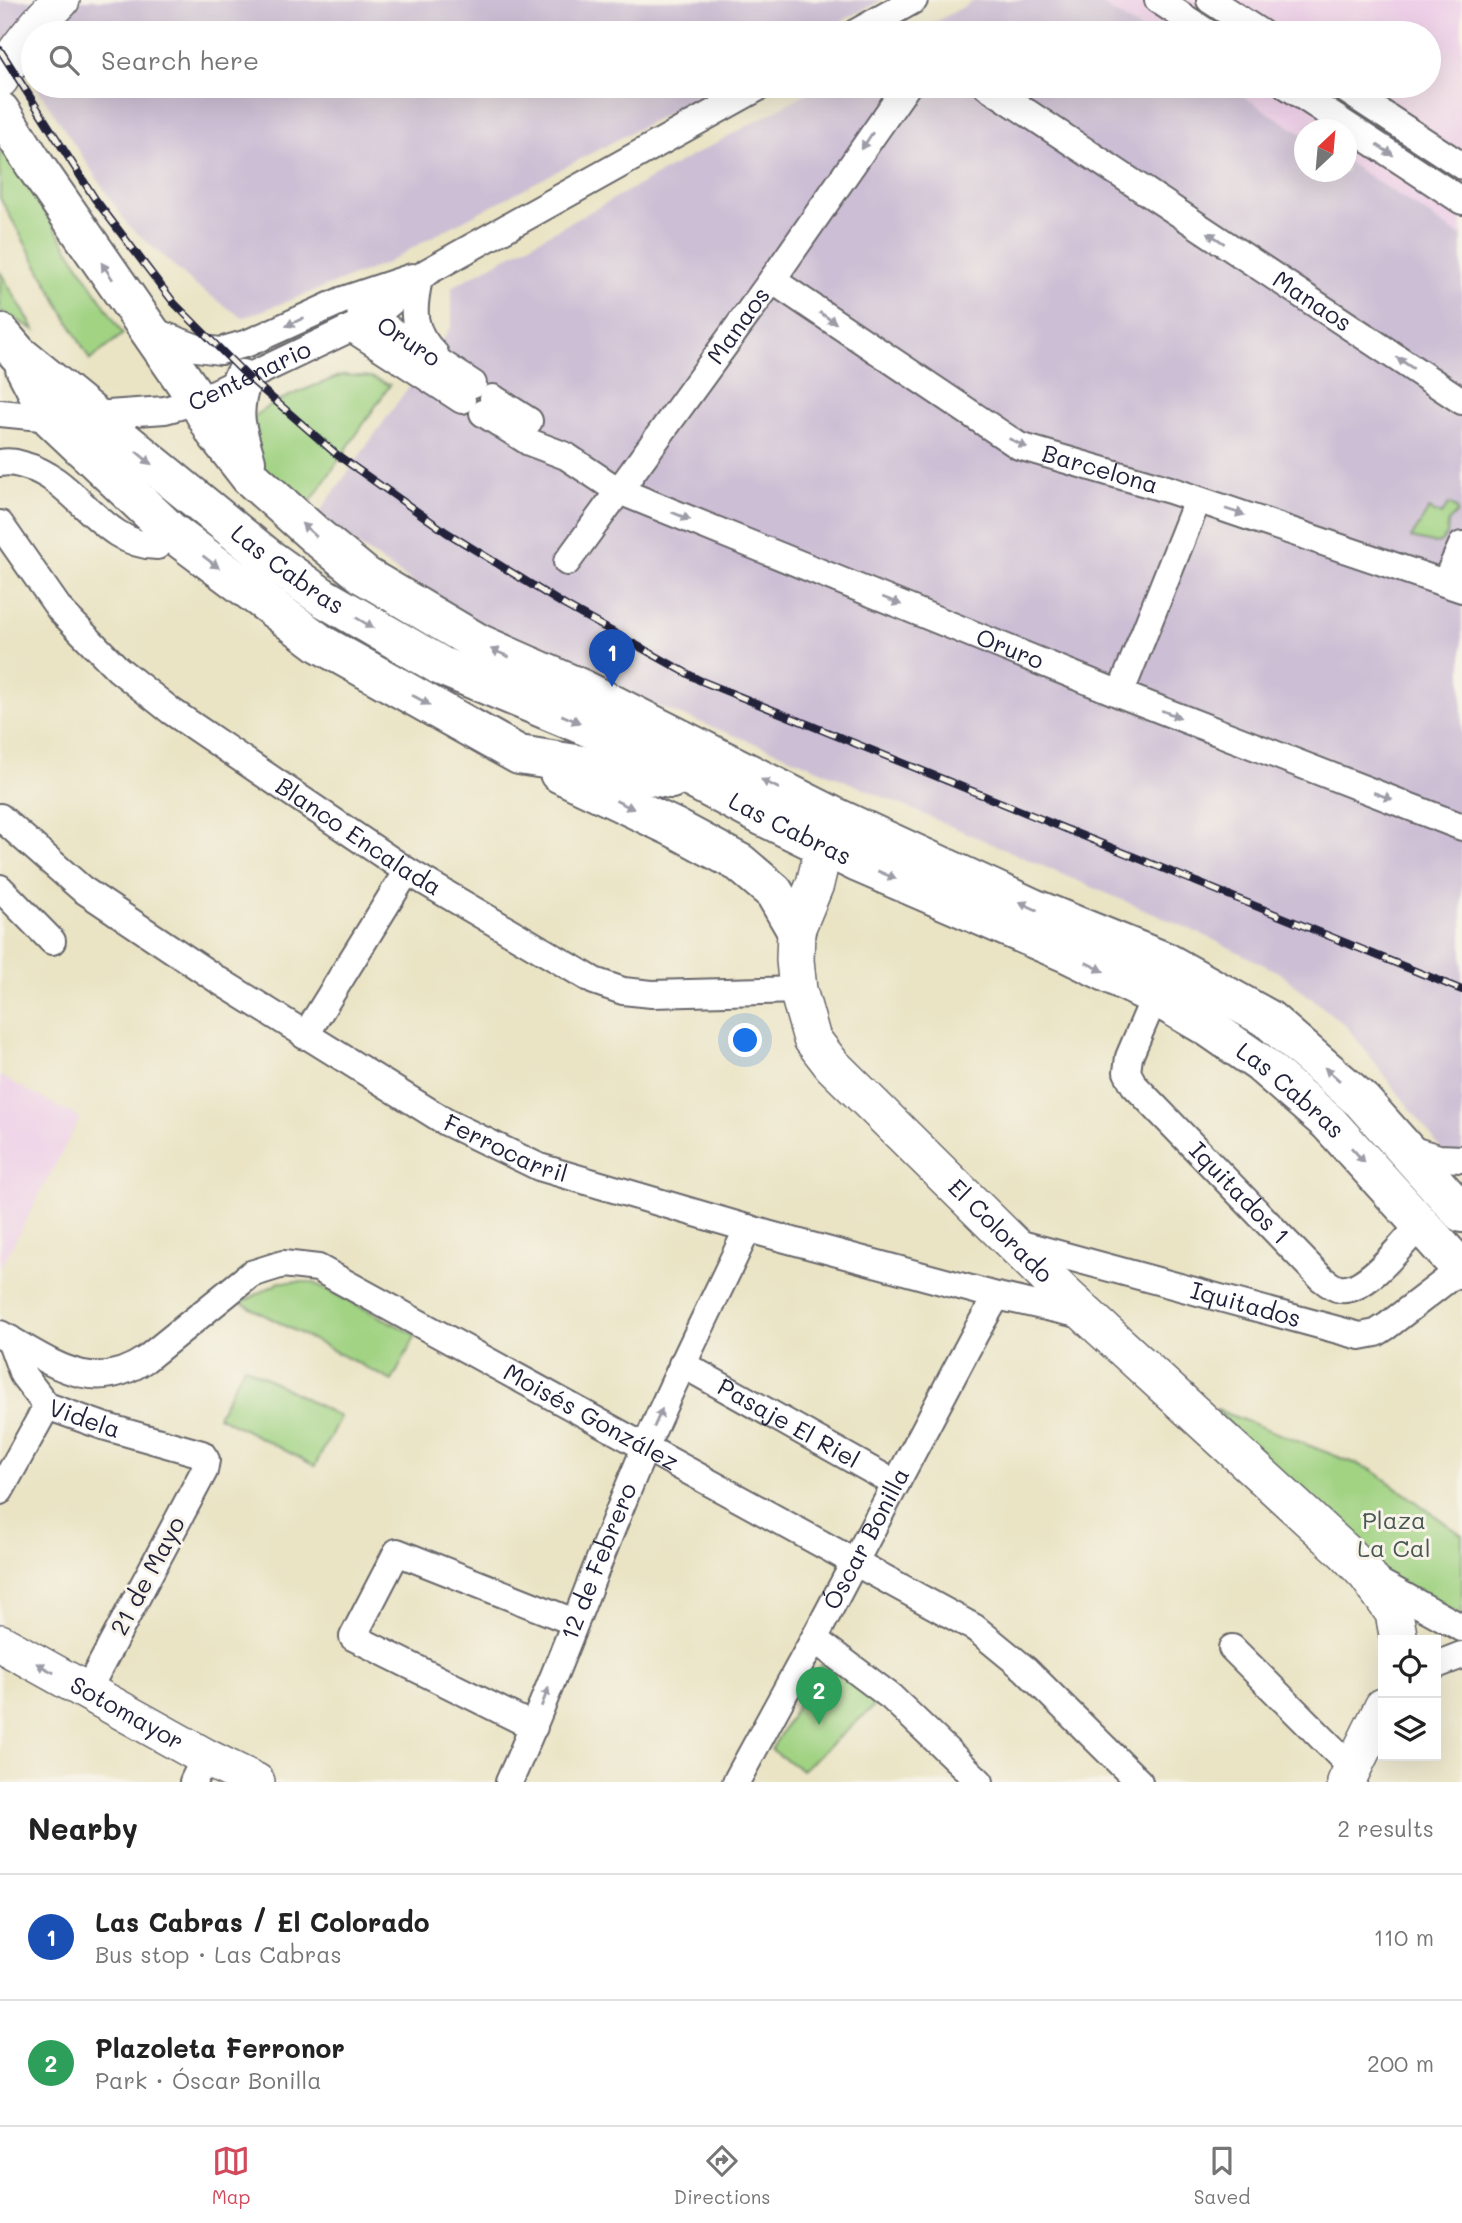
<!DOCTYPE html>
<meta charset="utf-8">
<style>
body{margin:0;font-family:Mali,sans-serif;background:#f2f2f2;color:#222}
.controls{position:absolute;right:21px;bottom:21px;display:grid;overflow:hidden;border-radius:0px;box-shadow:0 7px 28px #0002}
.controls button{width:63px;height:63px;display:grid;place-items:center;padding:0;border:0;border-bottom:2px solid #e0e0e0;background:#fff;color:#222;font:35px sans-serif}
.compass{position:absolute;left:1294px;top:119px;width:63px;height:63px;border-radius:50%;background:#fff;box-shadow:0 7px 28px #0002;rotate:26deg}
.you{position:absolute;left:746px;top:1041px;width:24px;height:24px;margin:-18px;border:5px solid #fff;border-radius:50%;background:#1a73e8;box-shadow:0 0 0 10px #1a73e833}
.badge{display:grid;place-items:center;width:46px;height:46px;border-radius:50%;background:#d1495b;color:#fff;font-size:23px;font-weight:700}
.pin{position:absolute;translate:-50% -58px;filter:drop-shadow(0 2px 4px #0008)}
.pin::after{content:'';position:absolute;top:37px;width:24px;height:21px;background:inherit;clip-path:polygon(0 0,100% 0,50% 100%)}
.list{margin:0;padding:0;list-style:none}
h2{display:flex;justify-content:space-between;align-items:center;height:91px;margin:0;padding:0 28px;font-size:30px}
h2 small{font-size:23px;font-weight:400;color:#767676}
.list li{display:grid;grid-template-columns:46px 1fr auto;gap:21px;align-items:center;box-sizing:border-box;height:126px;padding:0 28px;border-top:2px solid #e0e0e0}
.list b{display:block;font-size:26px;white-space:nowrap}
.list p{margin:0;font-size:23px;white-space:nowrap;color:#767676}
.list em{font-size:23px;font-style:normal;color:#767676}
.icon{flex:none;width:38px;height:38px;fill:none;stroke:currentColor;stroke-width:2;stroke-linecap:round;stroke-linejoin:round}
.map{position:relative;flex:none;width:1462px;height:1782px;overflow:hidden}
.search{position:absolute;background:#fff;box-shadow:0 7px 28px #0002;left:21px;right:21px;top:21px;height:77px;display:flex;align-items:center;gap:18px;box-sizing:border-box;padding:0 24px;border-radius:38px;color:#767676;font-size:26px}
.sheet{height:343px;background:#fff}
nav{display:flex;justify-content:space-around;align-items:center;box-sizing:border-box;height:98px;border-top:2px solid #e0e0e0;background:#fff;font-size:19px;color:#767676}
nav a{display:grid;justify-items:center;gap:4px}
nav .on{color:#d1495b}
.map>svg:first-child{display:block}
.built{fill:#eed0e8}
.industrial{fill:#ccbed4}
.green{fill:#a1d383;stroke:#627a5f;stroke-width:2}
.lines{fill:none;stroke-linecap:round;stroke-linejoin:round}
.street-casing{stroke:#68666b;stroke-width:30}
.secondary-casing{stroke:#68666b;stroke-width:40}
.primary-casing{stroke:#68666b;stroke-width:42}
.street{stroke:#fff;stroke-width:26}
.secondary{stroke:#fff;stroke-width:37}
.primary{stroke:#fff;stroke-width:38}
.rail-casing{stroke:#22223b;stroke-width:8}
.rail{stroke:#f7f3e8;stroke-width:5;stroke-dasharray:16;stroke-linecap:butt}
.oneway{fill:#9c9ca7}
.labels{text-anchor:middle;stroke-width:6;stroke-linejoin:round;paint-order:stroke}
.street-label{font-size:24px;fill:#22223b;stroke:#f7f3e8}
.park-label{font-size:24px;fill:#485751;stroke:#f7f3e8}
</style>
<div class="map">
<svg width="1462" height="1782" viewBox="0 0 1462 1782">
<rect width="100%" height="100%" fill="#f7f3e8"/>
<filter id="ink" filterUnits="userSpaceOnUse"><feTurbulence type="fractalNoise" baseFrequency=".0143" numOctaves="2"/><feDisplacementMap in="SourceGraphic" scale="14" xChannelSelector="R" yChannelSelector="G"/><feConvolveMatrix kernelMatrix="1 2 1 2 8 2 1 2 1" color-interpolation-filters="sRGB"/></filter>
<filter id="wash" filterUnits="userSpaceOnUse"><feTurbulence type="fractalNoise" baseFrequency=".00686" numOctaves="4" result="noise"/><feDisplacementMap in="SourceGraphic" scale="28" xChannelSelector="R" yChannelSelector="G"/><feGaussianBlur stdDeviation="1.57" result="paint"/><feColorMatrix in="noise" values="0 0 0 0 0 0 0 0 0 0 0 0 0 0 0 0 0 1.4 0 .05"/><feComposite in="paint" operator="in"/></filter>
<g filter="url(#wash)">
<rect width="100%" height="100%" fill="#eae4c5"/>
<g class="built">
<polygon points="1094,0 1462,0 1462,237 1347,162 1346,130 1304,130 1304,135 1227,86 1429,86 1429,33 1146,33"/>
<polygon points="0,1076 80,1118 0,1269"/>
</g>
<g class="industrial">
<polygon points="0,0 39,0 5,43 0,36"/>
<polygon points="67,0 882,0 819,33 39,33"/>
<polygon points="976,0 1094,0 1146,33 915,33"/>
<polygon points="36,86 719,86 428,239 385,264 243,318 196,286 127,224"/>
<polygon points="820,86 1227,86 1304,135 1304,172 1346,172 1347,162 1462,237 1462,1176 1347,1027 1280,973 1208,937 783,754 610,688 466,618 316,517 452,326 452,287"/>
</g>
<g class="green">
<polygon points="4,149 123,334 90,360 0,198 0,152"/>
<polygon points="0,272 35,330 0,311"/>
<path d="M343 375 371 377 390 385 296 523 239 430C263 402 310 388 343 375Z"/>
<polygon points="1449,504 1456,508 1457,513 1448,522 1447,535 1441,542 1433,543 1411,538 1429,509 1441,515"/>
<polygon points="280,1282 312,1282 416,1335 392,1381 241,1303"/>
<polygon points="244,1366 340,1417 315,1466 218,1416"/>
<polygon points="1215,1409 1372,1470 1462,1535 1462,1616 1370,1566"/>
<polygon points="825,1659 880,1701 802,1770 771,1750"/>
</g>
</g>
<g filter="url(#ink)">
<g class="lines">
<defs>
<g id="street">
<polyline points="1158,0 1208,33"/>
<polyline points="1210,0 1261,33"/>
<polyline points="855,33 914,0"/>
<path id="s1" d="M987 86 1462 401"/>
<polyline points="1287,86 1462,201"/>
<polyline points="1340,86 1462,166"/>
<path d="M419 279C412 311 411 330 435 354"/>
<path id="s2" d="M772 280 1019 446 1170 490 1462 589"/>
<path id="s3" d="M360 310 473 384"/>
<polyline points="351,328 462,400"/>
<polyline points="150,330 197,348 220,351 248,343 343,300 412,277"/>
<polyline points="493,398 529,421"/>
<path id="s4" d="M0 413 51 418 165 410 198 401 372 318 427 272 761 86"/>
<path id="s5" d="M483 413 529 442 566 456 617 490 1120 694 1462 827"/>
<path d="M0 463C10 461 17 463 26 466 76 479 102 546 157 546L170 531"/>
<path id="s6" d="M0 524 60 610 118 669 171 711 407 871 594 981 623 991 652 994 798 990"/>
<path id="s7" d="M567 562 772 280 907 86"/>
<polyline points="1445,583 1462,545"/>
<polyline points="1120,694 1197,501"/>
<path id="s8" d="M0 817 82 889 218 980 446 1122 539 1167 767 1234 997 1296 1087 1316"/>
<polyline points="0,888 52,941"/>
<path id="s9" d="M1155 996 1129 1057 1127 1072 1134 1085 1321 1278C1326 1282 1333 1288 1340 1289 1366 1293 1402 1244 1420 1225"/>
<polyline points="305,1036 407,871"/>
<polyline points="1406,1148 1439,1158 1462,1159"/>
<path id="s10" d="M1014 1242 1360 1336 1376 1333 1387 1326 1461 1269"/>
<path id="s11" d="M0 1334C50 1361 91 1397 146 1359L251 1274 283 1264 318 1268 975 1628 1025 1669 1139 1782"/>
<path id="s12" d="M10 1339 23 1375 47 1406 103 1426 202 1454 206 1460 204 1471 87 1691"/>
<path id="s13" d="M682 1364 896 1484"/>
<polyline points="0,1491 47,1406"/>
<polyline points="1375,1580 1462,1628"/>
<polyline points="814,1639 891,1697 980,1782"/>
<polyline points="1232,1648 1353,1769"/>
<polyline points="1436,1665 1462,1655"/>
<polyline points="534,1727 353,1637 397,1552 574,1622"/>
<polyline points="193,1782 205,1757"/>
<path id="s14" d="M509 1782C559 1672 598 1557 646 1446 677 1372 714 1301 748 1228"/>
<path id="s15" d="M736 1782 814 1639 976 1332 997 1296"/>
</g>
<g id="secondary">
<path d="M0 79C15 49 38 23 61 0"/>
<path id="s16" d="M831 816 815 884 796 930 795 960 798 990 812 1039 832 1065 1064 1294 1344 1551 1367 1575 1394 1613 1399 1640"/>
<path id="s17" d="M0 1643 205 1757 256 1782"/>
<polyline points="1346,1782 1383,1707"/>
</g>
<g id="primary">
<polyline points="0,111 36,167 198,401 215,432 250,477 315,535 365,576 480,644 584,690 831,815 1033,908 1166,962 1268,1019 1362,1101 1462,1213"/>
<path id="s18" d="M0 333 18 354 268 558 324 598 441 666 619 740 764 817 856 862 1067 953 1155 996 1208 1027 1260 1063 1329 1123 1462 1270"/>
<polyline points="25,368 51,418 170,531 321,644 519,755 671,779"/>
<path d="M242 379C230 414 236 428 246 461"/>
<polyline points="559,773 675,828 740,863 774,892 796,930"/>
</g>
</defs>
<use href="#street" class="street-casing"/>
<use href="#secondary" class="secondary-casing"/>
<use href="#primary" class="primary-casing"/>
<use href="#street" class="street"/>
<use href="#secondary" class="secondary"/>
<use href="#primary" class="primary"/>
<defs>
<polyline id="rail" points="0,50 95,199 174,303 247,376 336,454 446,532 566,606 699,680 1462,990"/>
</defs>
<use href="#rail" class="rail-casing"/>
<use href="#rail" class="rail"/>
</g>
<defs><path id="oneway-solid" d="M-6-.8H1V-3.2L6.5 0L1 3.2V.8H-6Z" transform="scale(1.75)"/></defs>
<g class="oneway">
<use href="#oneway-solid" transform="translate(867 141) rotate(124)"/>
<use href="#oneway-solid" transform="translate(1385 150) rotate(33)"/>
<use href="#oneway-solid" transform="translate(1216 238) rotate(-146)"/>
<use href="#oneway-solid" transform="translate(107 271) rotate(-124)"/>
<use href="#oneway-solid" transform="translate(828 318) rotate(34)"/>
<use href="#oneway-solid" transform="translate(295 322) rotate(155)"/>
<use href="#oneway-solid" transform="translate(1405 363) rotate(-146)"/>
<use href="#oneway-solid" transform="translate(1018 443) rotate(26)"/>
<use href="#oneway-solid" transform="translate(144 458) rotate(40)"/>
<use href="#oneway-solid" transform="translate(1235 512) rotate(18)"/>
<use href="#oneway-solid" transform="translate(681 516) rotate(22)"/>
<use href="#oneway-solid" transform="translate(309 530) rotate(-138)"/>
<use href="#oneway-solid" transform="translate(211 562) rotate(37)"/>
<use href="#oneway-solid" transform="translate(892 601) rotate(22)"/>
<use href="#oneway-solid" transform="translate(365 623) rotate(31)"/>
<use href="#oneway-solid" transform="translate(500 653) rotate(-157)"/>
<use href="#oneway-solid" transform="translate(421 700) rotate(29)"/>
<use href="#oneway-solid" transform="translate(1171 714) rotate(21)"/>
<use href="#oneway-solid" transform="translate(571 719) rotate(23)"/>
<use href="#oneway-solid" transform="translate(770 784) rotate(-153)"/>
<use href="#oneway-solid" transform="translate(1383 796) rotate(21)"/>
<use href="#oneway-solid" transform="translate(625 805) rotate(25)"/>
<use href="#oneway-solid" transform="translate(887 875) rotate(23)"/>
<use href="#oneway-solid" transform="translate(1028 906) rotate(-156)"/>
<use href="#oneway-solid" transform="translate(1095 967) rotate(26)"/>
<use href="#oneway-solid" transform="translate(1332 1074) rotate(-139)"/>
<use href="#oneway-solid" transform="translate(1358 1155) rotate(48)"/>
<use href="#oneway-solid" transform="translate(658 1418) rotate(-66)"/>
<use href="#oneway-solid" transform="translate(45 1668) rotate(-151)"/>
<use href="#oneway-solid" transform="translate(545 1697) rotate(-69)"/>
</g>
</g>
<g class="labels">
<g class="street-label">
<text dy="8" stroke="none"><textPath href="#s1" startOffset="390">Manaos</textPath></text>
<text dy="8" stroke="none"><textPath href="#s7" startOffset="292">Manaos</textPath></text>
<text dy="8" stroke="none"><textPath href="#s3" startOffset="58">Oruro</textPath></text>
<text dy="8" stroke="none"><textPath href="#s4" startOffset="257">Centenario</textPath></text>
<text dy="8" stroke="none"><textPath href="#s2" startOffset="382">Barcelona</textPath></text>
<text dy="8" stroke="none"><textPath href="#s18" startOffset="373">Las Cabras</textPath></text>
<text dy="8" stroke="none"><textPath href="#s5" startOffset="579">Oruro</textPath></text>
<text dy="8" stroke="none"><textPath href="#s18" startOffset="940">Las Cabras</textPath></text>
<text dy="8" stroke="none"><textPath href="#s6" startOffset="481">Blanco Encalada</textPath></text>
<text dy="8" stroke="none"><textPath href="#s18" startOffset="1507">Las Cabras</textPath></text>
<text dy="8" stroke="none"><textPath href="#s8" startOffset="607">Ferrocarril</textPath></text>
<text dy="8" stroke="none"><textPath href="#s9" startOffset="247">Iquitados 1</textPath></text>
<text dy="8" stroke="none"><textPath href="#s16" startOffset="500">El Colorado</textPath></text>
<text dy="8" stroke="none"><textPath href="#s10" startOffset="240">Iquitados</textPath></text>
<text dy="8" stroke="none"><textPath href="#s12" startOffset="117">Videla</textPath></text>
<text dy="8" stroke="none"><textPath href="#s11" startOffset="674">Moisés González</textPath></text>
<text dy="8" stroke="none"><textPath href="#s13" startOffset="122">Pasaje El Riel</textPath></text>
<text dy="8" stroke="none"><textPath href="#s15" startOffset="276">Óscar Bonilla</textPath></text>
<text dy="8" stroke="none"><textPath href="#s14" startOffset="238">12 de Febrero</textPath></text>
<text transform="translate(148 1576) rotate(-62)" y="8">21 de Mayo</text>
<text dy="8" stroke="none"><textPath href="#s17" startOffset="145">Sotomayor</textPath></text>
</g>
<g class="park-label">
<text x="1394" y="1529">Plaza<tspan x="1394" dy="28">La Cal</tspan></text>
</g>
</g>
</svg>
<div class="controls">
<button><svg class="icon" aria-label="locate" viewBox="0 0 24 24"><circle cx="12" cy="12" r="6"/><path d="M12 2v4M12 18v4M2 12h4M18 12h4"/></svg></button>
<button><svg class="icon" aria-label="layers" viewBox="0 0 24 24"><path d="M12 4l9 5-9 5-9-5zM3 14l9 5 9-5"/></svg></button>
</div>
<svg class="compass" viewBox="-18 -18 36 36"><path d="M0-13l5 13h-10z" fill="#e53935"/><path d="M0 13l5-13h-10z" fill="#767676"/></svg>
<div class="you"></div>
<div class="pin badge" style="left:612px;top:687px;background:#1a4fb4">1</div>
<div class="pin badge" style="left:819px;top:1725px;background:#2e9e5b">2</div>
<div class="search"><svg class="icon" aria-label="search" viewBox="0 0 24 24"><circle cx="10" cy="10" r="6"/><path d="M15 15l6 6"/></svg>Search here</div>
</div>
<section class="sheet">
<h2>Nearby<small>2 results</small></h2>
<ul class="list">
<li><span class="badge" style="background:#1a4fb4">1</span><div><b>Las Cabras / El Colorado</b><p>Bus stop · Las Cabras</p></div><em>110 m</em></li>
<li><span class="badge" style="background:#2e9e5b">2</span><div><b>Plazoleta Ferronor</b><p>Park · Óscar Bonilla</p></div><em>200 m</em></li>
</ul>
</section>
<nav>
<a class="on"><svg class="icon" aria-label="map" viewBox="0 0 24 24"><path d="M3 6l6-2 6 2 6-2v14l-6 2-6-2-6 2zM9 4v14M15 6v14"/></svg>Map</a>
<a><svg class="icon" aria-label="directions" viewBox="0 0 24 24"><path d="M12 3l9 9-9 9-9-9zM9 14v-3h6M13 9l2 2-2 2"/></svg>Directions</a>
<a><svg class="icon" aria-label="saved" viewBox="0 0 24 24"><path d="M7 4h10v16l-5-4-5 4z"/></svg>Saved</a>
</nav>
